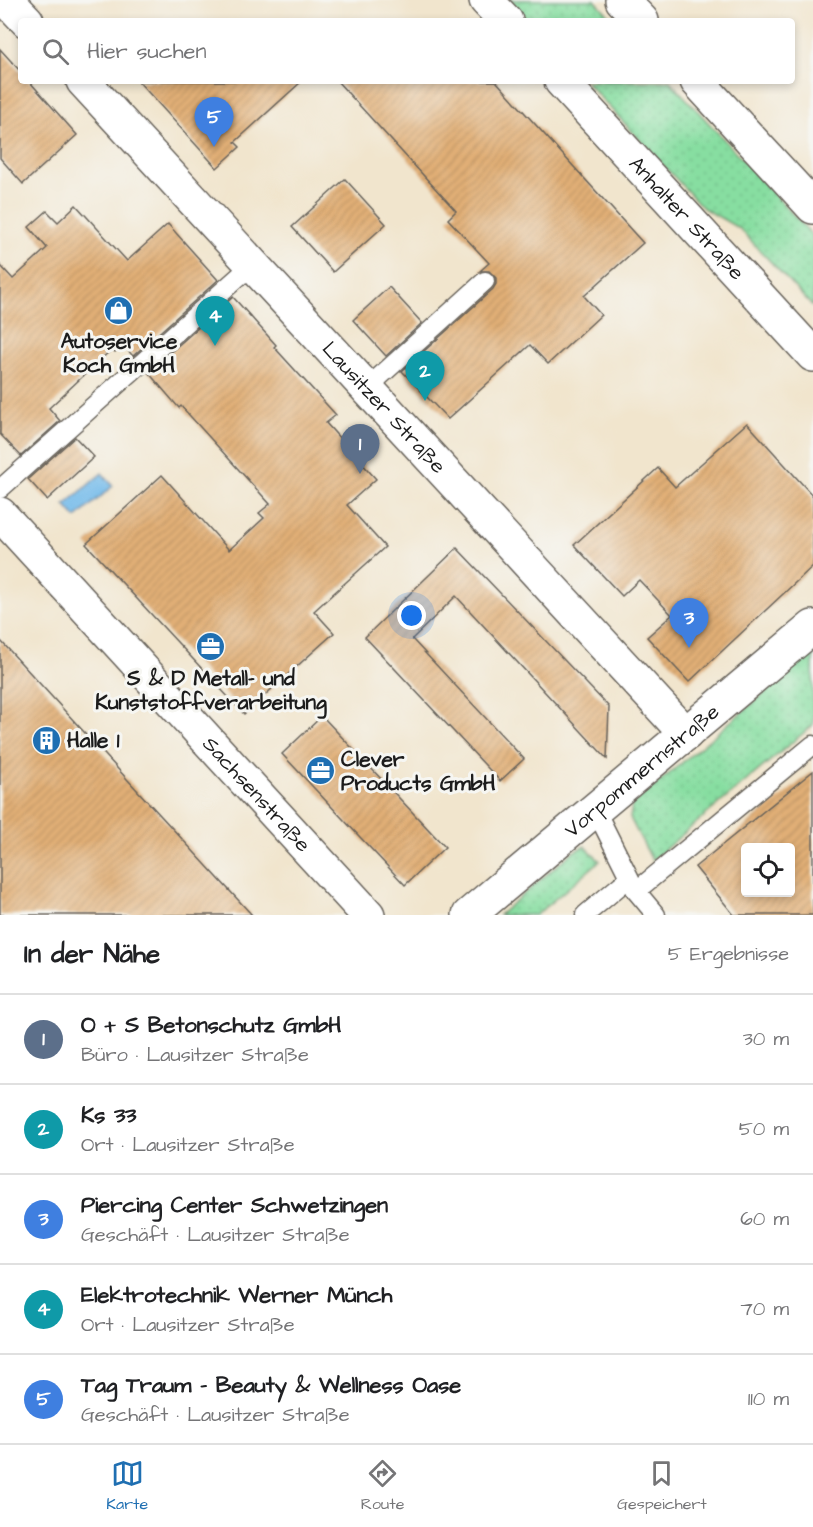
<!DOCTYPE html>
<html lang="de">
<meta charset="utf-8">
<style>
body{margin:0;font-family:"Architects Daughter",sans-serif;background:#f2f2f2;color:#202124}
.controls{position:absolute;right:18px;bottom:18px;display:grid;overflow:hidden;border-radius:6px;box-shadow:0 3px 9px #0003}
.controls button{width:54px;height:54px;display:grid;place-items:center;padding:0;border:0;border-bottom:2px solid #e0e0e0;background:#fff;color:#202124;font:30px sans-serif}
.you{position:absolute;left:412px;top:616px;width:21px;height:21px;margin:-15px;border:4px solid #fff;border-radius:50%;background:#1a73e8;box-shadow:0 0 0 9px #1a73e833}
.badge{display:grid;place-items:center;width:39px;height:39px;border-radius:50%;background:#1f6fb2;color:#fff;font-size:20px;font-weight:700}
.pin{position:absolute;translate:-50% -50px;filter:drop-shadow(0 2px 3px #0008)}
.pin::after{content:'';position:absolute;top:32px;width:21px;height:18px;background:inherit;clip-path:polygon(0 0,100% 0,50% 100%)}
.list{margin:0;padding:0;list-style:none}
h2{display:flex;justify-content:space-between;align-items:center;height:78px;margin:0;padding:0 24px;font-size:26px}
h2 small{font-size:20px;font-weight:400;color:#757577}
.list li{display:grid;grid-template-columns:39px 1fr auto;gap:18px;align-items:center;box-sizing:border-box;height:90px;padding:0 24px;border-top:2px solid #e0e0e0}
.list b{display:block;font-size:22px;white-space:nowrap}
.list p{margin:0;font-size:20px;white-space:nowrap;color:#757577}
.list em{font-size:20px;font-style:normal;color:#757577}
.icon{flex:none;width:33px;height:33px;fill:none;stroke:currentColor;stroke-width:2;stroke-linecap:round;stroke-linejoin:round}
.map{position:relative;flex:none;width:813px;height:915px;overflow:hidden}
.search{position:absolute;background:#fff;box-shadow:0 3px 9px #0003;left:18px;right:18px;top:18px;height:66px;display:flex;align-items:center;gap:15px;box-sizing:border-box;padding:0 21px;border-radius:6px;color:#757577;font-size:22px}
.sheet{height:528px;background:#fff}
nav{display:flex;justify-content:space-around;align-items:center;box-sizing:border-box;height:84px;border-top:2px solid #e0e0e0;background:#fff;font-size:16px;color:#757577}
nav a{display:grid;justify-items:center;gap:3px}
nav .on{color:#1f6fb2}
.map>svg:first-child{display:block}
.grass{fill:url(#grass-dots);stroke:#527d5e;stroke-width:1.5}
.water{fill:#72baea;stroke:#476b83;stroke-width:1.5}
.building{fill:url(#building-hatch);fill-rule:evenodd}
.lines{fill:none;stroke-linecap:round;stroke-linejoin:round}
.lane-casing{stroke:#67625a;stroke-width:21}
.street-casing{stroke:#67625a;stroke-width:36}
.secondary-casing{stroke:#67625a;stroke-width:36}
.lane{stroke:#fff;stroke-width:18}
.street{stroke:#fff;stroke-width:33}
.secondary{stroke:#fff;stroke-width:33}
.labels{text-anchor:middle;stroke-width:6;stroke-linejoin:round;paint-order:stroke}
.street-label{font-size:21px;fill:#1c1c1c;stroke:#f6f6f2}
.poi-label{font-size:21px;font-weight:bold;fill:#1c1c1c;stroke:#f6f6f2}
</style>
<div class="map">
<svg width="813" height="915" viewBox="0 0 813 915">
<defs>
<pattern id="grass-dots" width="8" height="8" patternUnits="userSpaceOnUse" patternTransform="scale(1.5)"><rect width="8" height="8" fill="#87dea1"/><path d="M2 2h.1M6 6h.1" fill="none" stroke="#74be8a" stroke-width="1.8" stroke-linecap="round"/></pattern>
<pattern id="building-hatch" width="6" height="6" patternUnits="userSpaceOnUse" patternTransform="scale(1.5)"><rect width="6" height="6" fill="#e1af76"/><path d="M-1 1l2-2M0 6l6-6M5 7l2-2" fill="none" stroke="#c09666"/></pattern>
</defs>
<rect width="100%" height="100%" fill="#f6f6f2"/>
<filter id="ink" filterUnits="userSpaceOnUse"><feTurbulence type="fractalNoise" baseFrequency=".0167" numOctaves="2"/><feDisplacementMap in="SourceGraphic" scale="12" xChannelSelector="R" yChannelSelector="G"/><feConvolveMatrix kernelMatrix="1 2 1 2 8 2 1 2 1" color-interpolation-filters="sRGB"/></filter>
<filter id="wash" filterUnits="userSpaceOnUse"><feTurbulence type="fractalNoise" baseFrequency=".008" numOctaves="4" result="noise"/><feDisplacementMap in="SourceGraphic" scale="24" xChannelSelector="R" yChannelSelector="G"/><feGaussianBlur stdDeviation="1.35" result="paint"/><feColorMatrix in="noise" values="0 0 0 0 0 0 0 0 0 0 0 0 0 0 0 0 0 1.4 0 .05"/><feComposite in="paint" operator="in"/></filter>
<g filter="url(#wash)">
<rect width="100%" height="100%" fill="#f1e5cd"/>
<g class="grass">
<polygon points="510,0 595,0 614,21 529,21"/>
<polygon points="585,81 670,81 813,236 813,307 740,229 703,208"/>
<polygon points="813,652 813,725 652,860 630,818 632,805"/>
<polygon points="585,846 600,861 536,915 499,915 573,852"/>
</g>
<polygon class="water" points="102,473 113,486 76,518 65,505"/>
<g id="blocks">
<g class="building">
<polygon points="0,49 21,72 21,81 29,81 77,135 23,184 0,158"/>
<polygon points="138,81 302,81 235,142 240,147 217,168"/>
<polygon points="337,81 496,81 643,243 584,296 601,315 548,364 530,345 448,419 402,371 493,289 496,284 496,278 489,271 480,271 489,263 448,219 456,211"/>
<polygon points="345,179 386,224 333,272 292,227"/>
<polygon points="76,205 127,261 168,224 218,280 133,356 123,345 115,352 112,349 49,408 60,421 21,456 0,434 0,265 13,279 47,248 29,227 47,211 58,222"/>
<polygon points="389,287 422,323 386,356 353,320"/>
<polygon points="233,297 276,345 274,347 336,415 326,423 376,479 347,505 385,547 314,611 334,633 244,714 86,544 162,475 229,550 264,518 259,513 270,504 181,406 179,408 148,372"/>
<polygon points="747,423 813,496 813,566 689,682 647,637 672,615 639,580 622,596 574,545 658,468 675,487"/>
<polygon points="75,437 94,457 47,500 28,479"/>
<polygon points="457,548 609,707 607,759 456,596 412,639 524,759 500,781 365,637"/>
<polygon points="0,640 148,802 252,915 0,915"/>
<polygon points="322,716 445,847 405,885 282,754"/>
<path d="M813 771V915H734L695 867ZM746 848H790V892H746Z"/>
</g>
</g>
</g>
<g filter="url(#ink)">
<use href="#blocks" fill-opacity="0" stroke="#67625a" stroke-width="1.5"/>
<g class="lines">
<defs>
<g id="lane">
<polyline points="367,388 485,281"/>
<polyline points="0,489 253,264"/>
<polyline points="595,809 636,891 656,915"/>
<polyline points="636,891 813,745"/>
<polyline points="585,915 629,878"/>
</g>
<g id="street">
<polyline points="7,0 27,21"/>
<polyline points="486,0 506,21"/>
<path id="s1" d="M83 81 686 734"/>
<path id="s2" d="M561 81 813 355"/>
<path id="s3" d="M0 514 368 915"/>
<path id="s4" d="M469 915 813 627"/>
</g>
<g id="secondary">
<polyline points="622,0 642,21"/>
<polyline points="697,81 813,207"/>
</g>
</defs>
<use href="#lane" class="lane-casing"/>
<use href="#street" class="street-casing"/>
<use href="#secondary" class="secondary-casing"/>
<use href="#lane" class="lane"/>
<use href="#street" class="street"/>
<use href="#secondary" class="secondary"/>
</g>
</g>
<defs>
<symbol id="shop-disc" viewBox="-11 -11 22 22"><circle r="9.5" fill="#1f6fb2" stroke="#f6f6f2"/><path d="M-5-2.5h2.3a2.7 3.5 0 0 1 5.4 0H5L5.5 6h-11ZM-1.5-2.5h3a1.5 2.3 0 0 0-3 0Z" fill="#fff"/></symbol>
<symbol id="office-disc" viewBox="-11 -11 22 22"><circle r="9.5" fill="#1f6fb2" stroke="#f6f6f2"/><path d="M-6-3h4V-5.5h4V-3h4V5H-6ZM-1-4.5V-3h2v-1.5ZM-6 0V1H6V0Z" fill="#fff"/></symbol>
<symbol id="building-disc" viewBox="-11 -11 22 22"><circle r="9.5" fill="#1f6fb2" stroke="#f6f6f2"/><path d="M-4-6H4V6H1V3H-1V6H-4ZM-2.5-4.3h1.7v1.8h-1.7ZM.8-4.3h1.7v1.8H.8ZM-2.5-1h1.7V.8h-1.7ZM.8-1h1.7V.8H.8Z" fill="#fff"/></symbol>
</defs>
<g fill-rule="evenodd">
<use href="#shop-disc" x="102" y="294" width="33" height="33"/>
<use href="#office-disc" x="194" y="630" width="33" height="33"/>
<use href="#building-disc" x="30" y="724" width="33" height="33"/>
<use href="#office-disc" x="304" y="754" width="33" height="33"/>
</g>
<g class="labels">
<g class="street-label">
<text dy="7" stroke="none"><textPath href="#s2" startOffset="186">Anhalter Straße</textPath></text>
<text dy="7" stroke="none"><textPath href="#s1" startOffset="444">Lausitzer Straße</textPath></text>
<text dy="7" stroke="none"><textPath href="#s4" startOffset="225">Vorpommernstraße</textPath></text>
<text dy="7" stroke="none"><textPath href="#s3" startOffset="380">Sachsenstraße</textPath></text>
</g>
<g class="poi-label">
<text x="119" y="348">Autoservice<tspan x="119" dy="24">Koch GmbH</tspan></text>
<text x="211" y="685">S &amp; D Metall- und<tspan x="211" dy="24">Kunststoffverarbeitung</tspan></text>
<text x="67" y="747" text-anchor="start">Halle 1</text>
<text x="341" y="766" text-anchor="start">Clever<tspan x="341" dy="24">Products GmbH</tspan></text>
</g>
</g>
</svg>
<div class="controls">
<button><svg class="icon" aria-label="locate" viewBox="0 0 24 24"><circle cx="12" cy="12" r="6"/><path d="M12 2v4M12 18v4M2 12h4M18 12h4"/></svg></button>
</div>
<div class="you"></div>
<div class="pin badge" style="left:360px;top:474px;background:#5c6f8a">1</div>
<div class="pin badge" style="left:425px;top:401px;background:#0f9aa8">2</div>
<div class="pin badge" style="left:689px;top:648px;background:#3f7fe0">3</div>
<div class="pin badge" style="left:215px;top:346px;background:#0f9aa8">4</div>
<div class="pin badge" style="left:214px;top:147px;background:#3f7fe0">5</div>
<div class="search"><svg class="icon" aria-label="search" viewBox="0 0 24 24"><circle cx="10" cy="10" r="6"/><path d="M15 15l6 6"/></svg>Hier suchen</div>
</div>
<section class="sheet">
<h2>In der Nähe<small>5 Ergebnisse</small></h2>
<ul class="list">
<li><span class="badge" style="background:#5c6f8a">1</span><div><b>O + S Betonschutz GmbH</b><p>Büro · Lausitzer Straße</p></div><em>30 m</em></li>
<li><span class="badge" style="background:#0f9aa8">2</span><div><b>Ks 33</b><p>Ort · Lausitzer Straße</p></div><em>50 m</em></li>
<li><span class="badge" style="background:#3f7fe0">3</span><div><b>Piercing Center Schwetzingen</b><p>Geschäft · Lausitzer Straße</p></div><em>60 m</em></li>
<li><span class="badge" style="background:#0f9aa8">4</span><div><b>Elektrotechnik Werner Münch</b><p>Ort · Lausitzer Straße</p></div><em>70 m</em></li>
<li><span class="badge" style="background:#3f7fe0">5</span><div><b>Tag Traum - Beauty &amp; Wellness Oase</b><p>Geschäft · Lausitzer Straße</p></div><em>110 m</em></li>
</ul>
</section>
<nav>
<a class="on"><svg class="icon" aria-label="map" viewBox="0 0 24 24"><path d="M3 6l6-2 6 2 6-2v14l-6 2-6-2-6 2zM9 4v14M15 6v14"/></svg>Karte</a>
<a><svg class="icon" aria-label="directions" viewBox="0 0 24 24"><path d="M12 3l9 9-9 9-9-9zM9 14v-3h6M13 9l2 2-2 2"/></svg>Route</a>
<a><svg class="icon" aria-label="saved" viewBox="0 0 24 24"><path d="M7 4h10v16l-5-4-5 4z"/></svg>Gespeichert</a>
</nav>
